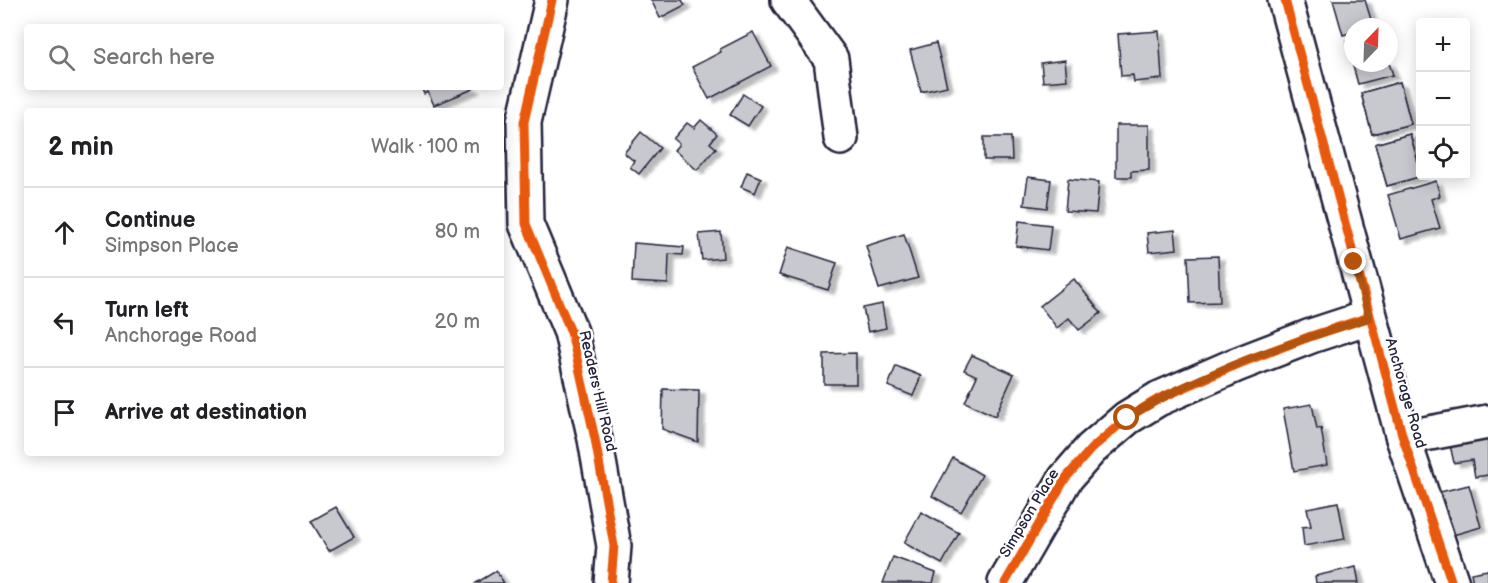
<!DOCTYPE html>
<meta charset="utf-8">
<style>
body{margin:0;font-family:"Balsamiq Sans",sans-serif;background:#f6f6f6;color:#202124}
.controls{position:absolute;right:18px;top:18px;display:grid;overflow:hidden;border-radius:6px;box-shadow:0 3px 15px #0003}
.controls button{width:54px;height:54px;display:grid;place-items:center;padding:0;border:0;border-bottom:2px solid #e0e0e0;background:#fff;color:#202124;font:30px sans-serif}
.compass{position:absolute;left:1344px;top:18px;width:54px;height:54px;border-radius:50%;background:#fff;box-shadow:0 3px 15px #0003;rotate:23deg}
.stop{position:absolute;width:18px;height:18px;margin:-14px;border:4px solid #b45309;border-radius:50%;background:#fff}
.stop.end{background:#b45309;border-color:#fff;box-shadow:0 2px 6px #0008}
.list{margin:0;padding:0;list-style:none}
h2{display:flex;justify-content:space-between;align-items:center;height:78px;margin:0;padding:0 24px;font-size:26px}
h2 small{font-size:20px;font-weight:400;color:#757577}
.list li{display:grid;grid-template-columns:39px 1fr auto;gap:18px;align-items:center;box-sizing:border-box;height:90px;padding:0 24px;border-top:2px solid #e0e0e0}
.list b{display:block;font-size:22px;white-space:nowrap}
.list p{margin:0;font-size:20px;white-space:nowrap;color:#757577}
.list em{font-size:20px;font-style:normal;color:#757577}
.icon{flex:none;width:33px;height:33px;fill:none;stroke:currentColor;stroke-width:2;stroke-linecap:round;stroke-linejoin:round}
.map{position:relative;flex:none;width:1488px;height:583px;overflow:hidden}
.search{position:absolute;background:#fff;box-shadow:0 3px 15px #0003;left:24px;top:24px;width:480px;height:66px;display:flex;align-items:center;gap:15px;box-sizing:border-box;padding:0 21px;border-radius:6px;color:#757577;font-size:22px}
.panel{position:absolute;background:#fff;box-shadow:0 3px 15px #0003;left:24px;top:108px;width:480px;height:348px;border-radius:6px}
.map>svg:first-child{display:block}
.building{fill:#c8c8cf;stroke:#22223b;stroke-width:1.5;filter:url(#shadow)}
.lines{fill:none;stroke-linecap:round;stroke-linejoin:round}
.minor-casing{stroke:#22223b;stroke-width:38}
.minor{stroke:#fff;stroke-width:33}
.cycleway-casing{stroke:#fff;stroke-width:13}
.cycleway{stroke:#e8590c;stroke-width:9}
.route{stroke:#b45309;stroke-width:8}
.labels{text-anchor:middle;stroke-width:5;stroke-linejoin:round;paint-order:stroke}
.street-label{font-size:15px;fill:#22223b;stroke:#fff}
</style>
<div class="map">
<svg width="1488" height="583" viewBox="0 0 1488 583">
<defs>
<filter id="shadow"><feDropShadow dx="6" dy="4" stdDeviation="1.5" flood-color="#0004"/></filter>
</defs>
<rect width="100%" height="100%" fill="#fff"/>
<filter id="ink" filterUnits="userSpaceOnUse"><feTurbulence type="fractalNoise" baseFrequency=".0167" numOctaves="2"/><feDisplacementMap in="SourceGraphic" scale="12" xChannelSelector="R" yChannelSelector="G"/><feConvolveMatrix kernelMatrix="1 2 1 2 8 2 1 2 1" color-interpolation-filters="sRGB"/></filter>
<g filter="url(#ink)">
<g class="building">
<polygon points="651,0 682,0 685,5 660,18"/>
<polygon points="1333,0 1365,0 1373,26 1353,27 1353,32 1343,35"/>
<polygon points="1159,31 1162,79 1134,82 1133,75 1121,76 1118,34"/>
<polygon points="753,32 771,66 709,99 692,67 721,52 720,49"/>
<polygon points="1353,39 1353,63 1389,63 1393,75 1358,84 1346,41"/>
<polygon points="936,43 947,86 921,92 910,50"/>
<polygon points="1065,60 1067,80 1043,82 1041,63"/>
<polygon points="1400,82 1411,124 1372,134 1361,93"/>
<polygon points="1400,82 1411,124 1372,134 1361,93"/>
<polygon points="421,87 472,87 473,89 434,105 428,92 424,94"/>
<polygon points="743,94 761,106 748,126 730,115"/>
<polygon points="701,120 717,134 710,143 716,148 697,170 674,150 679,144 673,139 687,123 694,128"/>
<polygon points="1116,125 1149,125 1149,170 1131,171 1131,177 1116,177"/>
<polygon points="641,132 660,148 639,174 630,167 634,161 624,153"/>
<polygon points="1410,134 1422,176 1387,186 1375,144"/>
<polygon points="1410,134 1422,176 1387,186 1375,144"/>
<polygon points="984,137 1011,137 1012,160 984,160"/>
<polygon points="747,172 761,178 755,193 741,187"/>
<polygon points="1028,177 1051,180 1047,208 1024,205"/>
<polygon points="1068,179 1099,182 1096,213 1065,211"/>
<polygon points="1436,181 1440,196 1431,199 1440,228 1401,239 1388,195"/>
<polygon points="1019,221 1051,225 1048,250 1016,246"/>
<polygon points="1175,230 1177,249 1149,252 1147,233"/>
<polygon points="721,232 723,258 702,260 699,234"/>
<polygon points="904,234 918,278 879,289 866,246"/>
<polygon points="634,243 684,247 683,255 669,254 668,284 632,282"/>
<polygon points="788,247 837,263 828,290 779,275"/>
<polygon points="1218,256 1220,302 1190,303 1188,257"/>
<polygon points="1074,279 1101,313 1079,330 1069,318 1057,328 1040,306"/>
<polygon points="882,304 886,328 868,332 863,308"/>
<polygon points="856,353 856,384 824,384 824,354"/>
<polygon points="972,355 1014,374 995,416 965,402 977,376 964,370"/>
<polygon points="896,366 921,376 913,396 888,386"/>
<polygon points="663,389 699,390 698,442 662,429"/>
<polygon points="1312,404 1317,429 1321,428 1327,465 1294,471 1283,409"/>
<polygon points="1488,437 1488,475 1475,477 1472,460 1454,463 1450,445"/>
<polygon points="953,458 982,475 961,512 932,496"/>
<polygon points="1469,485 1481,527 1453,535 1440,492"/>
<polygon points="1338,502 1345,539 1304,546 1302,527 1311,526 1307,508"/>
<polygon points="336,507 354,537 329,551 311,521"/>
<polygon points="921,512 959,533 942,564 904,543"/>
<polygon points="893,557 936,573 933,583 883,583"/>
<polygon points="1356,567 1359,583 1316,583 1315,576"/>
<polygon points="1488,570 1488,583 1473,583 1471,573"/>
<polygon points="496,571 504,583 476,583"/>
</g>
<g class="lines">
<defs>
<g id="minor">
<polyline points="552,0 524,122 526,224 571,332 595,439 614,546 611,583"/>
<polyline points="788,0 831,59 841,138"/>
<polyline points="1285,0 1403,438 1452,583"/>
<polyline points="1403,438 1488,422"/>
<polyline points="1005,583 1065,479 1091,449 1127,418 1158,399 1236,365 1311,336 1369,317"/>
</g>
</defs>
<use href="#minor" class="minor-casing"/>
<use href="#minor" class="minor"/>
<defs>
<g id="cycleway">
<polyline points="552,0 524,122 526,224 571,332 595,439 614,546 611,583"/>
<polyline points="1285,0 1403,438 1452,583"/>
<polyline points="1005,583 1065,479 1091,449 1127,418 1158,399 1236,365 1311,336 1369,317"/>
</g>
</defs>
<use href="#cycleway" class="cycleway-casing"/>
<use href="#cycleway" class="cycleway"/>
</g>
</g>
<g class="lines" filter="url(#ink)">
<path class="route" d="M1127 418C1201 372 1286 344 1369 318L1354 262"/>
</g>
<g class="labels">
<g class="street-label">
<text transform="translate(598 391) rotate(77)" y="5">Readers Hill Road</text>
<text transform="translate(1406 393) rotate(74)" y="5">Anchorage Road</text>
<text transform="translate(1029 513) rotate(-59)" y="5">Simpson Place</text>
</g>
</g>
</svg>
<div class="controls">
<button>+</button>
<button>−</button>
<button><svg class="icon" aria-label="locate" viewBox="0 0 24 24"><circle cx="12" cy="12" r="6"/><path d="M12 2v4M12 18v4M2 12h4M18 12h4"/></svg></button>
</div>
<svg class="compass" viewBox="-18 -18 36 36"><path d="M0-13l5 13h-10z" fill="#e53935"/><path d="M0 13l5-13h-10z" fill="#757577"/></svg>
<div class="stop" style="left:1127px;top:418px"></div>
<div class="stop end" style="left:1354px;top:262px"></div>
<div class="search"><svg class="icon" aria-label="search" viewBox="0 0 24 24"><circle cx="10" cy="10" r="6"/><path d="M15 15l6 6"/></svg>Search here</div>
<section class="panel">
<h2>2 min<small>Walk · 100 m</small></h2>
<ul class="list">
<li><svg class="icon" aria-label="ahead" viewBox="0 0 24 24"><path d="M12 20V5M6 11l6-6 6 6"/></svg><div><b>Continue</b><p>Simpson Place</p></div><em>80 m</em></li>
<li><svg class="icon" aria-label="left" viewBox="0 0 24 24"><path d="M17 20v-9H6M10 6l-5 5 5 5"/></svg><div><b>Turn left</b><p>Anchorage Road</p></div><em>20 m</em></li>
<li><svg class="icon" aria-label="arrive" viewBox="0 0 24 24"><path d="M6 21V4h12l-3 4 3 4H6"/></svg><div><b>Arrive at destination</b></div></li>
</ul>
</section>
</div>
